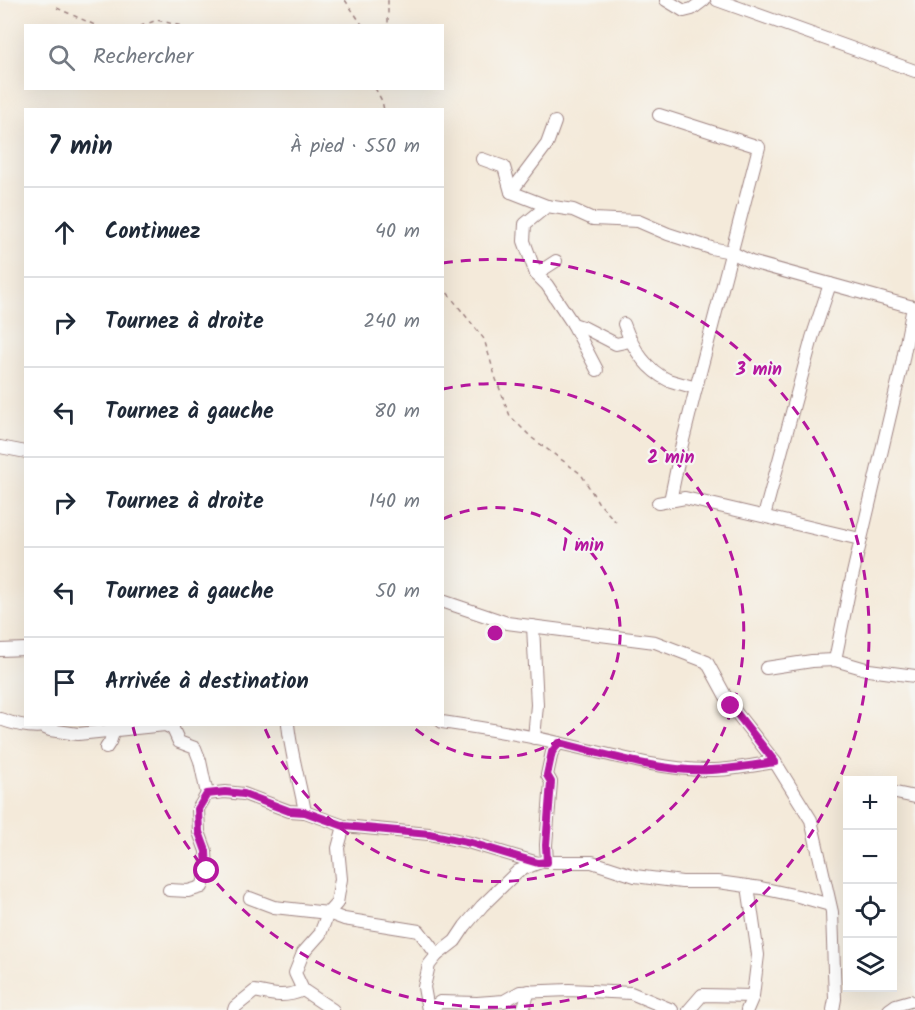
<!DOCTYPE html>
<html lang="fr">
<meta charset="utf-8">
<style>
body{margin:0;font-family:Kalam,sans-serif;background:#f6f6f7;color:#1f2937}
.controls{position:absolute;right:18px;bottom:18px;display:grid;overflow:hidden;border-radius:0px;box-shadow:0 6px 24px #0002}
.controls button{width:54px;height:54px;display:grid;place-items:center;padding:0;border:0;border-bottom:2px solid #e0e1e3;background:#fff;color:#1f2937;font:30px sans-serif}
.stop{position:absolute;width:18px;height:18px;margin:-14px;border:4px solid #b5179e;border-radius:50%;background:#fff}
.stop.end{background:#b5179e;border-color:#fff;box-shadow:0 2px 6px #0008}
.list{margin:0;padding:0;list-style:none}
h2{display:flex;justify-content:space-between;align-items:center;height:78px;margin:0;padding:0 24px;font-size:26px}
h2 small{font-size:20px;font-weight:400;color:#747a83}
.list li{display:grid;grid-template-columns:39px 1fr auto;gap:18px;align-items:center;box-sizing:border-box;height:90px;padding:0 24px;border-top:2px solid #e0e1e3}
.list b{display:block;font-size:22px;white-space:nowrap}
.list em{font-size:20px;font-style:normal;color:#747a83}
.icon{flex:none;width:33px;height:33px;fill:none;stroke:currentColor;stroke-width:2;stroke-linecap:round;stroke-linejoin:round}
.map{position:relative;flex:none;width:915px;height:1010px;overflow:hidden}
.search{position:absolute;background:#fff;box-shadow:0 6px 24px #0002;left:24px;top:24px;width:420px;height:66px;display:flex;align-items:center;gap:15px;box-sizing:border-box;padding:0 21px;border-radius:0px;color:#747a83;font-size:22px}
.panel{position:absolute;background:#fff;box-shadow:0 6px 24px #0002;left:24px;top:108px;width:420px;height:618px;border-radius:0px}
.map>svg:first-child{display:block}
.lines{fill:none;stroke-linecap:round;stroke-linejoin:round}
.minor-casing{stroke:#9f8482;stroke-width:14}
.path{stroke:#9f8482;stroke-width:1.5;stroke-dasharray:4.5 4.5;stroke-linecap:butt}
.minor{stroke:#fff;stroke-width:12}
.route{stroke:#b5179e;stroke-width:8}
.ring{fill:none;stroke:#b5179e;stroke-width:3;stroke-dasharray:10 8}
.centre{fill:#b5179e;stroke:#f6f6f2;stroke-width:3}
.ring-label{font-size:18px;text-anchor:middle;font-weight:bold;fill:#b5179e;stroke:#f6f6f2;stroke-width:4.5;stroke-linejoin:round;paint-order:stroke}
</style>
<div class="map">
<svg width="915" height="1010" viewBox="0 0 915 1010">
<rect width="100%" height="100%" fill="#f6f6f2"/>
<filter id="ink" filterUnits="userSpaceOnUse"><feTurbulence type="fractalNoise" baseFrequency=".0167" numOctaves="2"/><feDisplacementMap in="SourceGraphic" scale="12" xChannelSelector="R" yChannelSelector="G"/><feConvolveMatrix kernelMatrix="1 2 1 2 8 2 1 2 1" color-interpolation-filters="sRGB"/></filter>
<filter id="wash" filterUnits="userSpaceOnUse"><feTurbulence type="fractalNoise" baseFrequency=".008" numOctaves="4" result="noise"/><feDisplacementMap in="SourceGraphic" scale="24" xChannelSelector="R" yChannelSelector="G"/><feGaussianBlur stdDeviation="1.35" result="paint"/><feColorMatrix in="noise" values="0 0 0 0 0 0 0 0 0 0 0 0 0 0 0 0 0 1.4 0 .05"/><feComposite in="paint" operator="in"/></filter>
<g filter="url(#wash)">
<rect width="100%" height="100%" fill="#f4eada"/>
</g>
<g filter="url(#ink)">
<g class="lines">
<defs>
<g id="minor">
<polyline points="666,0 684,11 692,9 704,0"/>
<polyline points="717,0 915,71"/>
<polyline points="659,115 759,147 696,388 681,448 670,501"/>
<polyline points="482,159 504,167 511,192 547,206 573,210 593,219 638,221 668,234 711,248 731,252 751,262 913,307 901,369 850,586 835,660"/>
<polyline points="511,192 547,144 555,122"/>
<polyline points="556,261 536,274 547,285 573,324 585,328 616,344 630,341"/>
<polyline points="536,274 524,241 525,224 547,206"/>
<polyline points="573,324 597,370"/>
<path d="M624 324C632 347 645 369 668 380 677 383 687 385 696 388"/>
<polyline points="0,447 26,452"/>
<polyline points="658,503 685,498 860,539"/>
<polyline points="764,516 812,338 830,284"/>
<polyline points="442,601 507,623 655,642 707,662 731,706 775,762 811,820 832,912 835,999 833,1010"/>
<polyline points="533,626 537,705 534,738"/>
<polyline points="0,650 26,649"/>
<polyline points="766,668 812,661 835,660 869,670 915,676"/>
<path d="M0 719C14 724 34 730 49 725"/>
<path d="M442 722C482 728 521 734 559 743 608 754 656 769 707 770 728 771 754 765 775 762"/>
<polyline points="173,724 173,729 179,742 195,748 200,761 207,794"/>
<path d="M288 724C291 755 300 783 305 812"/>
<polyline points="43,727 50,730 78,734 165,725 173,729"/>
<polyline points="106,748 110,742 114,730"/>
<polyline points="896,793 915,797"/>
<polyline points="547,862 546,845 551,782 547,775 552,752 559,743"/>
<polyline points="538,863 518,871 482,906 465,926 455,941 437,955 429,965 424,987 428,1010 440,1002 477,1003 504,1001 520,992 569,990 631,993 672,1010"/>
<polyline points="169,890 188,891 202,887 207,871 206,851 199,832 198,809 207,794 225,792 244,794 289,811 305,812 344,826 429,834 471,843 538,863 543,862 592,862 635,876 682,882 718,882 761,888 798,896 830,905"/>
<polyline points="250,898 274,907 328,913 344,919 419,931 437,955"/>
<polyline points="303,990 295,973 303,953 320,934 328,913 337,903 341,879 338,848 344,826"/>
<path d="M234 1010 235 1007 255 991C273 995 286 998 303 990L333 1010"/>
<polyline points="523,1010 529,991"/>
<polyline points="689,1010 702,995 753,996"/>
<polyline points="747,1010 753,996 758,955 748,886"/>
<polyline points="889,1010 896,1005 910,1001"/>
</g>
</defs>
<use href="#minor" class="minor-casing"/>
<g class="path">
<polyline points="345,0 363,26"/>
<polyline points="388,0 388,26"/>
<polyline points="57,8 97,26"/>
<polyline points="141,26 157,20 182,26"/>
<polyline points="375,88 382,101 384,110"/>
<polyline points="442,286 484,339 496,379 510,416 532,438 581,474 598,502 616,522"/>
</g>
<use href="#minor" class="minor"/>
</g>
</g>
<g class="lines" filter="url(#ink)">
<path class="route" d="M207 871 206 851 199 832 198 809 207 794 225 792 244 794 289 811 305 812 344 826 429 834 471 843 538 863 547 862 546 845 551 782 547 775 552 752 559 743C605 754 663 773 710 770 732 769 754 765 775 762L731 706"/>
</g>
<g class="ring">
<path d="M443 519A125 125 0 1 1 411 725"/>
<path d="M443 389A249 249 0 1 1 264 726"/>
<path d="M443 263A374 374 0 1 1 133 727"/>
</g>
<circle cx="495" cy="633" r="9" class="centre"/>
<g class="ring-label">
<text x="759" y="375">3 min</text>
<text x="671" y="463">2 min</text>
<text x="583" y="551">1 min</text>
</g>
</svg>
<div class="controls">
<button>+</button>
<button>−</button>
<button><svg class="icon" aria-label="locate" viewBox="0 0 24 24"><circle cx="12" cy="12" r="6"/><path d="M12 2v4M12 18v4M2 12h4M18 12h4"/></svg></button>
<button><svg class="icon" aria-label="layers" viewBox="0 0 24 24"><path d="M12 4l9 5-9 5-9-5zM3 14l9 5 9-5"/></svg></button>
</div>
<div class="stop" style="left:207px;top:871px"></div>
<div class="stop end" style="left:731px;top:706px"></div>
<div class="search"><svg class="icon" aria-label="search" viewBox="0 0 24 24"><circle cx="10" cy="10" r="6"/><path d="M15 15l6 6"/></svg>Rechercher</div>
<section class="panel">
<h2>7 min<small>À pied · 550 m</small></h2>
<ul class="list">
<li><svg class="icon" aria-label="ahead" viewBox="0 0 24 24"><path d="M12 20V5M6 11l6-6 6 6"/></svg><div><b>Continuez</b></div><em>40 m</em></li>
<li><svg class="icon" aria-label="right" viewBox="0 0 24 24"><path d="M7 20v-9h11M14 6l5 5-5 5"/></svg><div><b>Tournez à droite</b></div><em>240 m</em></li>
<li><svg class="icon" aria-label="left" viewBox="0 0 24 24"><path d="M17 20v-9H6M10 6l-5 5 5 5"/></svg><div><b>Tournez à gauche</b></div><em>80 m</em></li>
<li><svg class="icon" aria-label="right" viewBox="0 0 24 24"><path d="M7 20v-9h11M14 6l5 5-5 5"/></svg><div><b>Tournez à droite</b></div><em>140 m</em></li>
<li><svg class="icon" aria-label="left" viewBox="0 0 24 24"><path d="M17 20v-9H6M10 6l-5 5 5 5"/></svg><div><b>Tournez à gauche</b></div><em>50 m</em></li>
<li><svg class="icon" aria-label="arrive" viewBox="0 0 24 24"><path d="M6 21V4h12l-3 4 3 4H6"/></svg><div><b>Arrivée à destination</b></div></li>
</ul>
</section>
</div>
